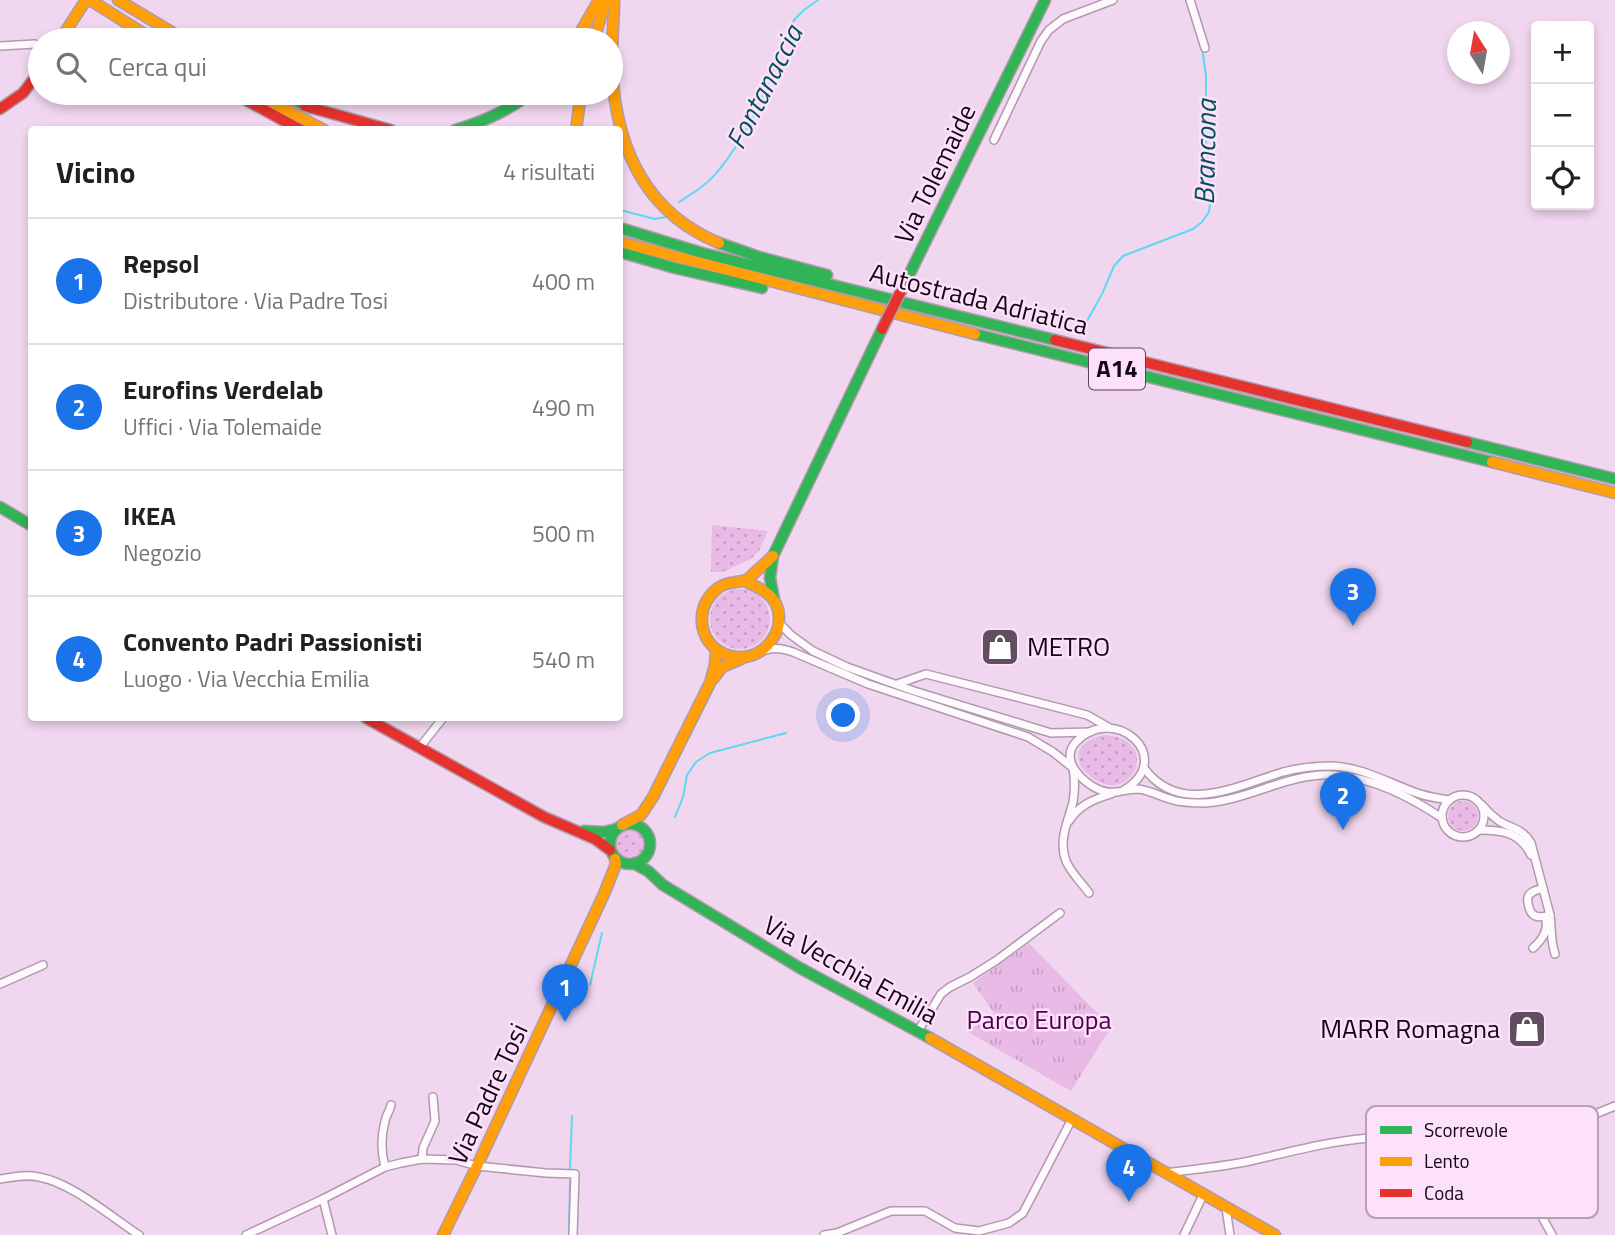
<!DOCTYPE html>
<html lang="it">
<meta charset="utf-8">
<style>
body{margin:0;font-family:"Titillium Web",sans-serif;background:#f6f6f6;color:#202124}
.controls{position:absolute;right:21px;top:21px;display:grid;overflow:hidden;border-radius:7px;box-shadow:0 4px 10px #0003}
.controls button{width:63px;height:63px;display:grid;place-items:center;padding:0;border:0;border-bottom:2px solid #e0e0e0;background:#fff;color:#202124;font:35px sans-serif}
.compass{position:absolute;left:1447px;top:21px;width:63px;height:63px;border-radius:50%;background:#fff;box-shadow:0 4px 10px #0003;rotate:349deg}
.you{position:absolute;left:844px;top:716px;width:24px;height:24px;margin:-18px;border:5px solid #fff;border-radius:50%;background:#1a73e8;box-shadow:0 0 0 10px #1a73e833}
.badge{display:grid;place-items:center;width:46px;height:46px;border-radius:50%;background:#1a73e8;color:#fff;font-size:23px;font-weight:700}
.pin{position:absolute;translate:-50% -58px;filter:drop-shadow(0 2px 4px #0008)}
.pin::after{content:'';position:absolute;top:37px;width:24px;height:21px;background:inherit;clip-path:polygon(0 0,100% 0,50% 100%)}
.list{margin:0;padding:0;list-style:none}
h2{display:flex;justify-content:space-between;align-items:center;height:91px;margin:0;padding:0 28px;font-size:30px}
h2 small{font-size:23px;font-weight:400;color:#757577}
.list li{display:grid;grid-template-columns:46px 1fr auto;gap:21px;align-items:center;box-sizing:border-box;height:126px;padding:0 28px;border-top:2px solid #e0e0e0}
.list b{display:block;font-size:26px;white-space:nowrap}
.list p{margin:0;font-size:23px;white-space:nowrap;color:#757577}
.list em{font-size:23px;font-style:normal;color:#757577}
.icon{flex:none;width:38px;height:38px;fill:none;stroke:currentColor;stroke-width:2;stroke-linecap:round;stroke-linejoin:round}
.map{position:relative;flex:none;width:1615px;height:1235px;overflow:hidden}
.search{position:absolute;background:#fff;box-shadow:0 4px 10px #0003;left:28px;top:28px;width:595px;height:77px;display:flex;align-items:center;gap:18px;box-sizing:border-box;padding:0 24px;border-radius:38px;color:#757577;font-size:26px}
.panel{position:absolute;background:#fff;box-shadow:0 4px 10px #0003;left:28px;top:126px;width:595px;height:595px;border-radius:7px}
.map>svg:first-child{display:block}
.grass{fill:url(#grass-dots)}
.park{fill:url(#park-tufts)}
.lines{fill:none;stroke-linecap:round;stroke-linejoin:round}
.stream{stroke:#5dd9f1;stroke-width:2}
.street-casing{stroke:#af9bad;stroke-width:10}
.fast-casing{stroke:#af9bad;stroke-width:13}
.slow-casing{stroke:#af9bad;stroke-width:13}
.jam-casing{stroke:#af9bad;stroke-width:13}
.street{stroke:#fdf9fc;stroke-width:7}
.fast{stroke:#30b455;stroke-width:10}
.slow{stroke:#ff9f0a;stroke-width:10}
.jam{stroke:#e5322d;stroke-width:10}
.jam-bridge-casing{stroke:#af9bad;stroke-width:13;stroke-linecap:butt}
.jam-bridge{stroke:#e5322d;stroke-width:10}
.labels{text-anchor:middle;stroke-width:5;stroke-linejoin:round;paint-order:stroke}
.shield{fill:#fde0fa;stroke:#5a4758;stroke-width:2}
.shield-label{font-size:24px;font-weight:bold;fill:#140613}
.street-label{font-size:26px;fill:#140613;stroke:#fde0fa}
.poi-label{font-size:26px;fill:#140613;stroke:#fde0fa;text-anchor:start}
.park-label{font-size:26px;fill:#4b004a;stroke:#fde0fa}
.water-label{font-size:28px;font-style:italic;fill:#035059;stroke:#fde0fa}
.key{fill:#fde0fa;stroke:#b79fb5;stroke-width:2}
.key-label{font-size:19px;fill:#140613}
</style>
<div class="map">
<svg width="1615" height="1235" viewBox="0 0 1615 1235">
<defs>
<pattern id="grass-dots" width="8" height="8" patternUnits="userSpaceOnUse" patternTransform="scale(1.75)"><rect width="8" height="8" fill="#eabae7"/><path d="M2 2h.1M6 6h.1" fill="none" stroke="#c89ec5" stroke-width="1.8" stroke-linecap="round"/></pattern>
<pattern id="park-tufts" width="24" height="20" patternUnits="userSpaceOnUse" patternTransform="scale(1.75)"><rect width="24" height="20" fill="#eabae7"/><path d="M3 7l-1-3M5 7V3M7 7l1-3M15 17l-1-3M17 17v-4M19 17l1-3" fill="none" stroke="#c89ec5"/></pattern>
</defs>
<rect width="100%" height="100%" fill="#f0d6ee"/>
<g class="grass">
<polygon points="712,525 768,531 759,551 751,559 723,572 711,572"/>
<circle cx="740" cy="619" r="30"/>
<path d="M1105 735C1167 740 1127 815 1086 772 1068 753 1085 738 1105 735Z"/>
<circle cx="1463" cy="816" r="15"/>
<circle cx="630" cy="844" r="14"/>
</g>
<polygon class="park" points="1029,943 1095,1011 1113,1024 1071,1091 968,1032 994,1013 973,983"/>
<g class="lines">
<g class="stream">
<polyline points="1186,0 1198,36"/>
<path d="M679 202C693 193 708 184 718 171 755 127 771 72 794 20L804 10 818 0"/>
<polyline points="620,210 655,219 666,217"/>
<polyline points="1083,328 1102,294 1114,266 1123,256 1193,229 1202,222 1209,212 1211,197 1204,121 1206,96 1206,76 1202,48"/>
<polyline points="675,817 683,797 687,775 696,762 710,753 786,733"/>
<polyline points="590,985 602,933"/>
<polyline points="570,1170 572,1116"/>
<polyline points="569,1235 570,1180"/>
</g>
<defs>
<g id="street">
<polyline points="1190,0 1205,48"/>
<polyline points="0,46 35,44"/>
<polyline points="994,140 1041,41 1049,30 1063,19 1113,0"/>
<polyline points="779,623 791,635 813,651 847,667 914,691 1051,733 1090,732"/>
<path d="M766 650C776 647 784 649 793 652L868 684 1028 737 1053 752 1073 768C1075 779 1075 790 1073 802 1068 822 1058 840 1066 861 1071 873 1082 883 1089 893"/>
<polyline points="897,684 926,674 1087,715 1110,728"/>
<polyline points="420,747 443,718"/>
<path d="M1144 768C1180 817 1237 786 1283 772 1298 768 1314 766 1331 766 1363 767 1388 783 1417 793 1427 797 1439 798 1449 800"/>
<path d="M1124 790C1177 758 1115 702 1076 742 1066 752 1070 766 1079 775 1088 785 1102 794 1116 792 1123 791 1130 789 1138 789 1150 790 1161 797 1173 800 1183 803 1194 803 1205 803 1250 800 1289 772 1335 775 1374 778 1410 797 1442 818"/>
<circle cx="1463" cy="816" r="21"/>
<path d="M1482 805C1487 811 1492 816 1499 821 1512 829 1522 828 1531 843L1550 915C1552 930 1550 938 1555 954"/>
<path d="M1069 821C1079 805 1094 799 1111 794"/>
<path d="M1479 830C1502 830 1520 832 1531 855"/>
<path d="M1543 888C1538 890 1530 891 1528 897 1527 899 1528 901 1528 903 1530 917 1537 919 1550 915"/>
<path d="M1533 948C1541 941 1548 932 1546 921"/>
<polyline points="0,984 43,965"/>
<polyline points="918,1031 941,994 950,987 970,977 997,960 1060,913"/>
<polyline points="1517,1145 1529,1193 1552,1235"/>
<polyline points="422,1159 423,1148 435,1121 433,1097"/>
<path d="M385 1167C381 1152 381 1136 385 1121 386 1115 390 1111 391 1105"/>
<path d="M1166 1173C1194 1169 1222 1167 1250 1161 1290 1152 1329 1141 1370 1138 1388 1138 1406 1137 1424 1139 1457 1143 1491 1151 1524 1143L1615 1106"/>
<path d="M0 1179C13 1177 26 1174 39 1177 72 1183 110 1216 139 1235"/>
<polyline points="323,1199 332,1235"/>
<polyline points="1226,1208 1230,1235"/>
<polyline points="246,1235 323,1199 385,1167 401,1163 422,1159 456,1160 477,1166 546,1173 575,1174 573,1235"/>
<polyline points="824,1235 837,1233 891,1211 925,1211 955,1228 979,1231 1009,1223 1023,1213 1072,1119"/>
<polyline points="1184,1235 1203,1195"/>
</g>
<g id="fast">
<polyline points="280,93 311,108"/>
<path d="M455 130C483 122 508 111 531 93"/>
<polyline points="620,228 702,253 1055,340"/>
<polyline points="719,243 759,257 827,275"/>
<polyline points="620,252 675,268 762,288"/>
<polyline points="905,283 1045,0"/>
<polyline points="975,334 1492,462"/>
<polyline points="1467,442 1615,479"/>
<polyline points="0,507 32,526"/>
<polyline points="774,599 770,578 773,556 882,329"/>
<circle cx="630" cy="844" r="20"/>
<polyline points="584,831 604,832 616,829"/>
<polyline points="635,864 648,871 663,885 800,968 930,1038"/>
</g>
<g id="slow">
<polyline points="90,0 154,40"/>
<polyline points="118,0 185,40"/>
<path d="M614 0C614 23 611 47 612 70 616 147 644 212 719 243"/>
<polyline points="60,40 86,0"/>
<polyline points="576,40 599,0"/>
<polyline points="594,40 606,0"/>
<polyline points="254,93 324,130"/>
<polyline points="576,130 581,93"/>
<polyline points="620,242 975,334"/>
<polyline points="1492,462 1615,493"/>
<path d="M744 581C761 588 779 596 779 618 779 625 777 633 773 638 752 673 699 657 702 616 703 605 709 595 718 588 729 580 738 584 748 579L773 556"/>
<polyline points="713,679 722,667 741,659"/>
<polyline points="622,825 641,815 653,797 710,683 715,665 716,650"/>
<polyline points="930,1038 1275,1235"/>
<polyline points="443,1235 477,1166 604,894 616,864 615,859"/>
</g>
<g id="jam">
<polyline points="233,93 301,130"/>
<polyline points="305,106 391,130"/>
<polyline points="0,109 23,93 40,71"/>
<polyline points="1055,340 1467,442"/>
<polyline points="366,718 544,817 595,839 610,850"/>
</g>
</defs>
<use href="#street" class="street-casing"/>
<use href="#fast" class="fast-casing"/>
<use href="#slow" class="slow-casing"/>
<use href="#jam" class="jam-casing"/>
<use href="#street" class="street"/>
<use href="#fast" class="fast"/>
<use href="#slow" class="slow"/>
<use href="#jam" class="jam"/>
<defs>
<polyline id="jam-bridge" points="882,329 905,283"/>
</defs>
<use href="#jam-bridge" class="jam-bridge-casing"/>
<use href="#jam-bridge" class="jam-bridge"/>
</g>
<defs>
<symbol id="shop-square" viewBox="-11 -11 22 22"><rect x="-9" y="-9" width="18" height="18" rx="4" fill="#614f60" stroke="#fde0fa"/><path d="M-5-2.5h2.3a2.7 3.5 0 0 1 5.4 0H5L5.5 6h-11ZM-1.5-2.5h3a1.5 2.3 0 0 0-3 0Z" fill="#fff"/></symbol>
</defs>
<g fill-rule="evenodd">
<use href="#shop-square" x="978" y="625" width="44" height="44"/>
<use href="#shop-square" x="1505" y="1007" width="44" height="44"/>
</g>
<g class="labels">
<rect class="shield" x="1089" y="348.5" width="56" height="41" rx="5"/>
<g class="shield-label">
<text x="1117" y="377">A14</text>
</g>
<g class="street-label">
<text transform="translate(935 174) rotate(-64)" y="9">Via Tolemaide</text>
<text transform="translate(979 299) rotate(14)" y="9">Autostrada Adriatica</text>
<text transform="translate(851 970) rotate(29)" y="9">Via Vecchia Emilia</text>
<text transform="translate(488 1094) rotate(-65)" y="9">Via Padre Tosi</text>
</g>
<g class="poi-label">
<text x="1027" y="656">METRO</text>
<text x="1500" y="1038" text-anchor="end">MARR Romagna</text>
</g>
<g class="park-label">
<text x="1039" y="1029">Parco Europa</text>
</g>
<g class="water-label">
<text transform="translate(764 87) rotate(-63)" y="10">Fontanaccia</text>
<text transform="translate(1205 152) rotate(-89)" y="10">Brancona</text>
</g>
</g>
<rect x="1366" y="1106" width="232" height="112" rx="10" class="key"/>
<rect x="1380" y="1126" width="32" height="8" fill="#30b455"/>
<rect x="1380" y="1157" width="32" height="9" fill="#ff9f0a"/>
<rect x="1380" y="1189" width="32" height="8" fill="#e5322d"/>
<g class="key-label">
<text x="1424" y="1137">Scorrevole</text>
<text x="1424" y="1168">Lento</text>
<text x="1424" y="1200">Coda</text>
</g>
</svg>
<div class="controls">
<button>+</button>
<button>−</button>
<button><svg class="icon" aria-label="locate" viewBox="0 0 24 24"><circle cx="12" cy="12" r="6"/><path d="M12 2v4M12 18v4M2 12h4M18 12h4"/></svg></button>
</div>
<svg class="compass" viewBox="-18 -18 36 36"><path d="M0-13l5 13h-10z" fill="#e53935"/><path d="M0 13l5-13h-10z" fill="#757577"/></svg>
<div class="you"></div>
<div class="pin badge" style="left:565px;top:1022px">1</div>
<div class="pin badge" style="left:1343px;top:830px">2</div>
<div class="pin badge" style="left:1353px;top:626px">3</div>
<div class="pin badge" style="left:1129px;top:1202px">4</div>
<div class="search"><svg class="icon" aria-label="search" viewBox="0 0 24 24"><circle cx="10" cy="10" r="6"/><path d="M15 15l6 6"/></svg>Cerca qui</div>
<section class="panel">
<h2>Vicino<small>4 risultati</small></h2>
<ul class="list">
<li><span class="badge">1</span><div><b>Repsol</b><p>Distributore · Via Padre Tosi</p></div><em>400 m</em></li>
<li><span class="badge">2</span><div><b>Eurofins Verdelab</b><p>Uffici · Via Tolemaide</p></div><em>490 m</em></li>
<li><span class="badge">3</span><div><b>IKEA</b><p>Negozio</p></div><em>500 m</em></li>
<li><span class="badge">4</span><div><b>Convento Padri Passionisti</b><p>Luogo · Via Vecchia Emilia</p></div><em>540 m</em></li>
</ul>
</section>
</div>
